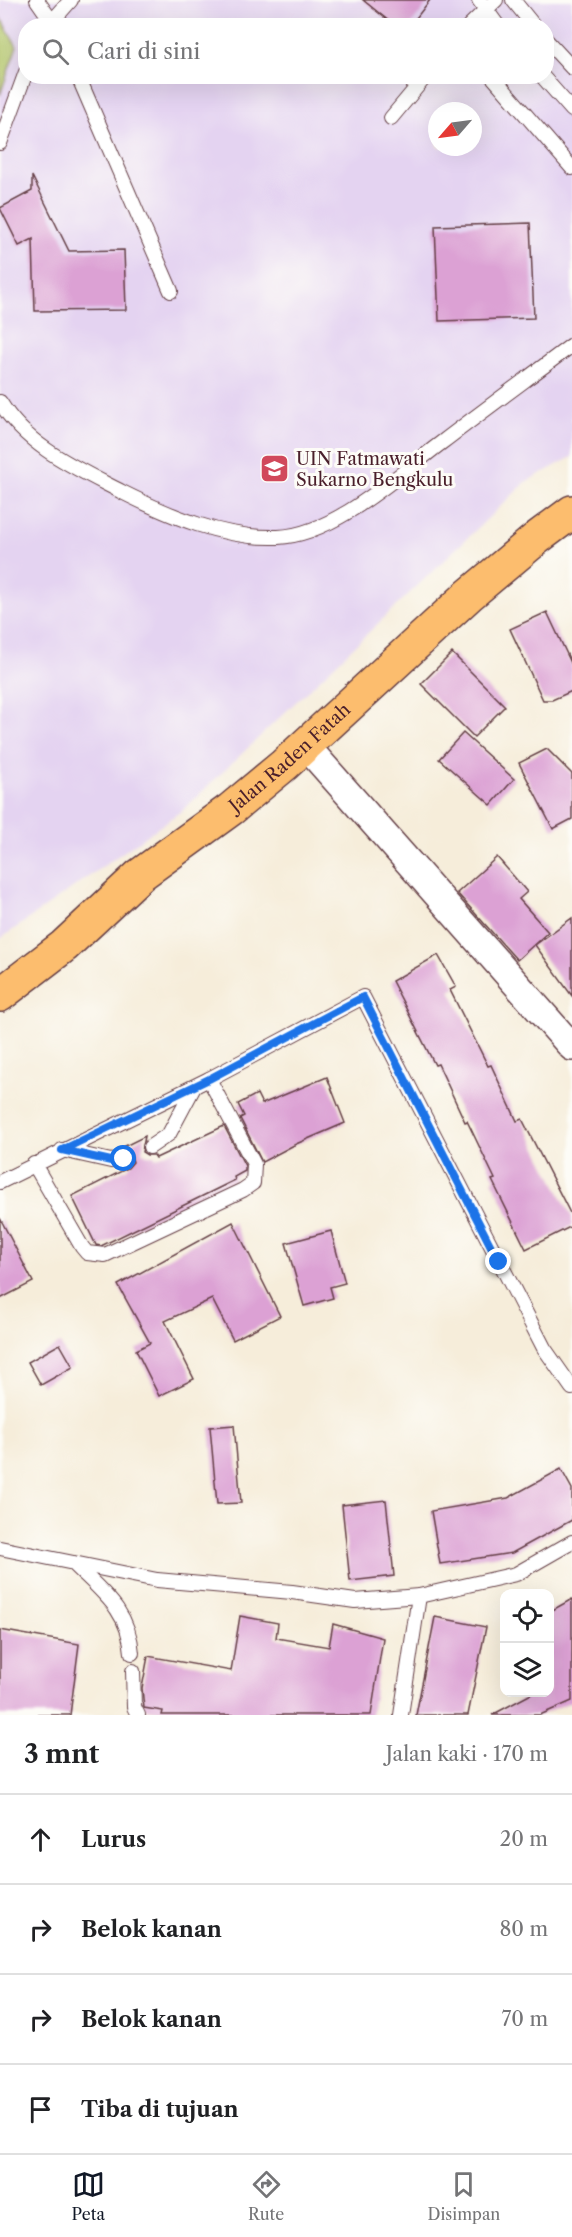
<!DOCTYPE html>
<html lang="id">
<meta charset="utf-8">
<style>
body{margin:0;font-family:"Libre Caslon Text",serif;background:#f6f6f6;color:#202124}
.controls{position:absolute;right:18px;bottom:18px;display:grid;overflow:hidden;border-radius:12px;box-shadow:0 6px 24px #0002}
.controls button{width:54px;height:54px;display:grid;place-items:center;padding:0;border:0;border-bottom:2px solid #e0e0e0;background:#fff;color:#202124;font:30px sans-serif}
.compass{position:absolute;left:428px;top:102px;width:54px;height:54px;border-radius:50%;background:#fff;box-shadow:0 6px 24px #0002;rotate:242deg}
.stop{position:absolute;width:18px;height:18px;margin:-14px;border:4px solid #1a73e8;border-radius:50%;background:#fff}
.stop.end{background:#1a73e8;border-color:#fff;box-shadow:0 2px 6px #0008}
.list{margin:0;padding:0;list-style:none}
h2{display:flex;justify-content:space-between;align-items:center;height:78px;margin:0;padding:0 24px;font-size:26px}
h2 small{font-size:20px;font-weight:400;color:#757577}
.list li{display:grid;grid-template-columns:39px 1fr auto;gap:18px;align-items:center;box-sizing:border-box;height:90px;padding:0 24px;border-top:2px solid #e0e0e0}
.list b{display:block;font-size:22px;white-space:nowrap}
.list em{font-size:20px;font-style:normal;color:#757577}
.icon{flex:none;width:33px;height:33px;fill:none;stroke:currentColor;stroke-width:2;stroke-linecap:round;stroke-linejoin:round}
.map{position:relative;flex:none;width:572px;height:1715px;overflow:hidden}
.search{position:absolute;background:#fff;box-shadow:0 6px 24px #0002;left:18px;right:18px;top:18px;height:66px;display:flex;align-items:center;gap:15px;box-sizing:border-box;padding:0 21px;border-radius:24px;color:#757577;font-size:22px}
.sheet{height:438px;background:#fff}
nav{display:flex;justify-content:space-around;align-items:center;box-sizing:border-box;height:84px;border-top:2px solid #e0e0e0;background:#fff;font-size:16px;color:#757577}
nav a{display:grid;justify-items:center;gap:3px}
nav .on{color:#111827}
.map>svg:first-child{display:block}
.built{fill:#e4d3f1;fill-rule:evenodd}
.green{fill:#b3c669;stroke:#7e724a;stroke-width:1.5}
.building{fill:#dca1d4}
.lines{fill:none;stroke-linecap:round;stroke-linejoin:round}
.lane-casing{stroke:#643e45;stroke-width:16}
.street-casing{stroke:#643e45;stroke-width:30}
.highway-casing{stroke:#643e45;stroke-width:36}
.lane{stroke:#fff;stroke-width:14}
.street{stroke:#fff;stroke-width:27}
.highway{stroke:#fcbd6e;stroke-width:33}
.route{stroke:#1a73e8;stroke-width:8}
.labels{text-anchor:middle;stroke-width:6;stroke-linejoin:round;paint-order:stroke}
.poi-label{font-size:18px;fill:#4a1f2b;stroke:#fdfcf7;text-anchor:start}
.street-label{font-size:18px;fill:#4a1f2b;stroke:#fdfcf7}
</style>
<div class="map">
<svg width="572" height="1715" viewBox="0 0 572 1715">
<rect width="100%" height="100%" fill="#fdfcf7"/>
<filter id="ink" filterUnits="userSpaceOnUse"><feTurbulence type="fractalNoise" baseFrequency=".0167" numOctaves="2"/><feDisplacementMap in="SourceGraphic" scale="12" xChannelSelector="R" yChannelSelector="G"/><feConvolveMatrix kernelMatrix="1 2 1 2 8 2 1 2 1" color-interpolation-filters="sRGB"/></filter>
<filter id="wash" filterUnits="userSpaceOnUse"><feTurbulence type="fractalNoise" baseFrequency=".008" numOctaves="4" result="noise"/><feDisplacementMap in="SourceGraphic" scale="24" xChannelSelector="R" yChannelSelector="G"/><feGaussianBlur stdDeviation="1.35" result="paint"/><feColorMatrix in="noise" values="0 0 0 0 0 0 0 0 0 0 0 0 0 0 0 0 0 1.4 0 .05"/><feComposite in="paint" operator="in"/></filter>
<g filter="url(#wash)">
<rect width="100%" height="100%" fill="#f6edda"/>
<path class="built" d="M0 0H572V457L527 481 183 810 0 939ZM26 26H546V76H26ZM437 111H473V147H437Z"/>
<polygon class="green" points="0,17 17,46 0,95"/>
<g id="blocks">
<g class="building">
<polygon points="363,0 430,0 410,26 395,26"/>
<polygon points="32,176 69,251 124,250 126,310 35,311 33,239 19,246 0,208 32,191"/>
<polygon points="530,223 534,318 439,321 435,226"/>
<polygon points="547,612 572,665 572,691 552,700 543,700 510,629"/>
<polygon points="452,653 505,706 474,737 421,684"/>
<polygon points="463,733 514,779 491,805 439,759"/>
<polygon points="547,749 572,774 572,819 553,829 519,763"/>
<polygon points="497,857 527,892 519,899 548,932 517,960 457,893"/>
<polygon points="572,918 572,996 535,945"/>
<polygon points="438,955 456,987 450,990 488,1066 491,1065 517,1121 522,1119 572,1217 572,1226 526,1249 492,1180 495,1179 467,1121 465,1122 438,1064 435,1065 392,981"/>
<polygon points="327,1077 345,1123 296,1144 262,1162 240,1118 244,1116 238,1104 257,1094 262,1104"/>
<polygon points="224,1126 245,1166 245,1171 234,1177 235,1180 101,1246 96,1245 72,1196 128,1168 133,1162 131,1154 119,1149 145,1136 142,1152 147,1155 154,1155 156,1158"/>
<polygon points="0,1218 33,1282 0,1299"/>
<polygon points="233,1222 280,1316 233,1340 212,1299 165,1321 194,1379 159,1396 136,1350 150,1343 118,1285"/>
<polygon points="331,1231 345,1283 330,1287 333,1298 304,1306 286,1243"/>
<polygon points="60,1344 73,1367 41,1385 28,1362"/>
<polygon points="234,1425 241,1503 217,1504 210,1427"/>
<polygon points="561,1469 572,1489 572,1520 512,1553 440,1564 431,1511 508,1498"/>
<polygon points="386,1500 394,1576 350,1581 342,1505"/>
<polygon points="572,1599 572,1701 540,1715 492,1715 535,1692 549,1692 549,1612"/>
<polygon points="240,1616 278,1623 276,1638 329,1647 333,1624 383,1638 371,1715 162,1715 163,1711 144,1708 142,1688 148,1656 231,1671"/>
<polygon points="435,1617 486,1627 468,1715 416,1715"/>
<polygon points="0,1630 79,1644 70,1715 0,1715"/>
</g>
</g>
</g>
<g filter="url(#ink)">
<use href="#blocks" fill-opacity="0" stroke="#643e45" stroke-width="1.5"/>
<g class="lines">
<defs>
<g id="lane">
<polyline points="37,0 55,26"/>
<polyline points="479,0 498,26"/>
<polyline points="513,0 534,26"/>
<polyline points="48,26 71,0"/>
<polyline points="469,26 496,0"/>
<polyline points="546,40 572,68"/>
<polyline points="78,76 171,291"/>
<polyline points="492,76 572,168"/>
<polyline points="542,76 572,110"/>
<polyline points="391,118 426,76"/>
<polyline points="0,143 26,72"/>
<path d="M0 402C27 447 76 468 122 492 170 516 223 539 278 537 334 535 397 476 441 443 484 410 528 378 572 345"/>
<polyline points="150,1147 169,1134 194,1087"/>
<polyline points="62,1150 111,1161 124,1159"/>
<polyline points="34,1164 82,1247 87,1253 105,1255 243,1190 253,1183 254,1164 209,1079"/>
<polyline points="0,1182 209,1079 363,997 544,1348 572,1388"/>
<polyline points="0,1548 157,1580 292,1592 355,1601 419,1596 516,1574 572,1542"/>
<path d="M73 1563C102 1592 129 1610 132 1653"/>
<polyline points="133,1671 134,1707 138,1715"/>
<polyline points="401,1715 419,1596"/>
</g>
<polyline id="street" points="305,745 572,1047"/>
<g id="highway">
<path id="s1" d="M0 995 64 946 140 875 231 809 284 765 469 595 537 538 572 512"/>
</g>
</defs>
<use href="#lane" class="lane-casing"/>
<use href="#street" class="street-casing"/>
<use href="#highway" class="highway-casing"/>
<use href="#lane" class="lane"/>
<use href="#street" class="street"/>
<use href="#highway" class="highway"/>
</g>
</g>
<g class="lines" filter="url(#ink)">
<polyline class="route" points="124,1159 111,1161 62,1150 209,1079 363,997 499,1262"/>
</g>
<defs>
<symbol id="university-square" viewBox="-11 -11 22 22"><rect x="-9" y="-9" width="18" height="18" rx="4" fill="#d1495b" stroke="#fdfcf7"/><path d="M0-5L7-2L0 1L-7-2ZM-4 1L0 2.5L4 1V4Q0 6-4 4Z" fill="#fff"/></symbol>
</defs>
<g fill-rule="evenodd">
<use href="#university-square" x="258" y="452" width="33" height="33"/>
</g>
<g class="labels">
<g class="poi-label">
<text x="296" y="465">UIN Fatmawati<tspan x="296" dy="21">Sukarno Bengkulu</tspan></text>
</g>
<g class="street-label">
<text dy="6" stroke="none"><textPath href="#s1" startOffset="375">Jalan Raden Fatah</textPath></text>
</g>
</g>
</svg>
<div class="controls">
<button><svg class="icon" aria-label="locate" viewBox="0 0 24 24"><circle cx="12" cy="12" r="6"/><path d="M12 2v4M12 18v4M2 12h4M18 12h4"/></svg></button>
<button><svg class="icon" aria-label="layers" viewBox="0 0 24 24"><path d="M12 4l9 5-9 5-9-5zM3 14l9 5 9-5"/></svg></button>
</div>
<svg class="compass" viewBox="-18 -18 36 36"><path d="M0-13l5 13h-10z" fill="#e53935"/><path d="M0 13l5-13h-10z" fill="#757577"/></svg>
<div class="stop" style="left:124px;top:1159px"></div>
<div class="stop end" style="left:499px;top:1262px"></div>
<div class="search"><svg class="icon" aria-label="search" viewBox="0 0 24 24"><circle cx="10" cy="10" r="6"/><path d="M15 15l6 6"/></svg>Cari di sini</div>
</div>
<section class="sheet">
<h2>3 mnt<small>Jalan kaki · 170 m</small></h2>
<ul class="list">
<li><svg class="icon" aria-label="ahead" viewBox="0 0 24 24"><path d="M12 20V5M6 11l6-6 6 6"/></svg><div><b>Lurus</b></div><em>20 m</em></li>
<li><svg class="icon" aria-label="right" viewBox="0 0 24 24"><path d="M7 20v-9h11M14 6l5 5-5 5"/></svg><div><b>Belok kanan</b></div><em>80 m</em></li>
<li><svg class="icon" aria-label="right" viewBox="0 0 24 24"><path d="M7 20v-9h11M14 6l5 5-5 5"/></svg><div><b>Belok kanan</b></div><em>70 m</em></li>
<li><svg class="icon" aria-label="arrive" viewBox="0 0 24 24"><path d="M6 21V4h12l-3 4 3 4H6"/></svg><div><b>Tiba di tujuan</b></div></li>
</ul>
</section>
<nav>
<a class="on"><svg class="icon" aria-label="map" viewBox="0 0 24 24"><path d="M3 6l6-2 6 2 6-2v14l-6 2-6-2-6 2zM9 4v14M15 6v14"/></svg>Peta</a>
<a><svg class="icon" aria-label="directions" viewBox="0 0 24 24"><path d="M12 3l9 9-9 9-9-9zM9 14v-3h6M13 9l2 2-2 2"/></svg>Rute</a>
<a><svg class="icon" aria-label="saved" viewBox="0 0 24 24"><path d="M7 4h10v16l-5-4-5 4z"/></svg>Disimpan</a>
</nav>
